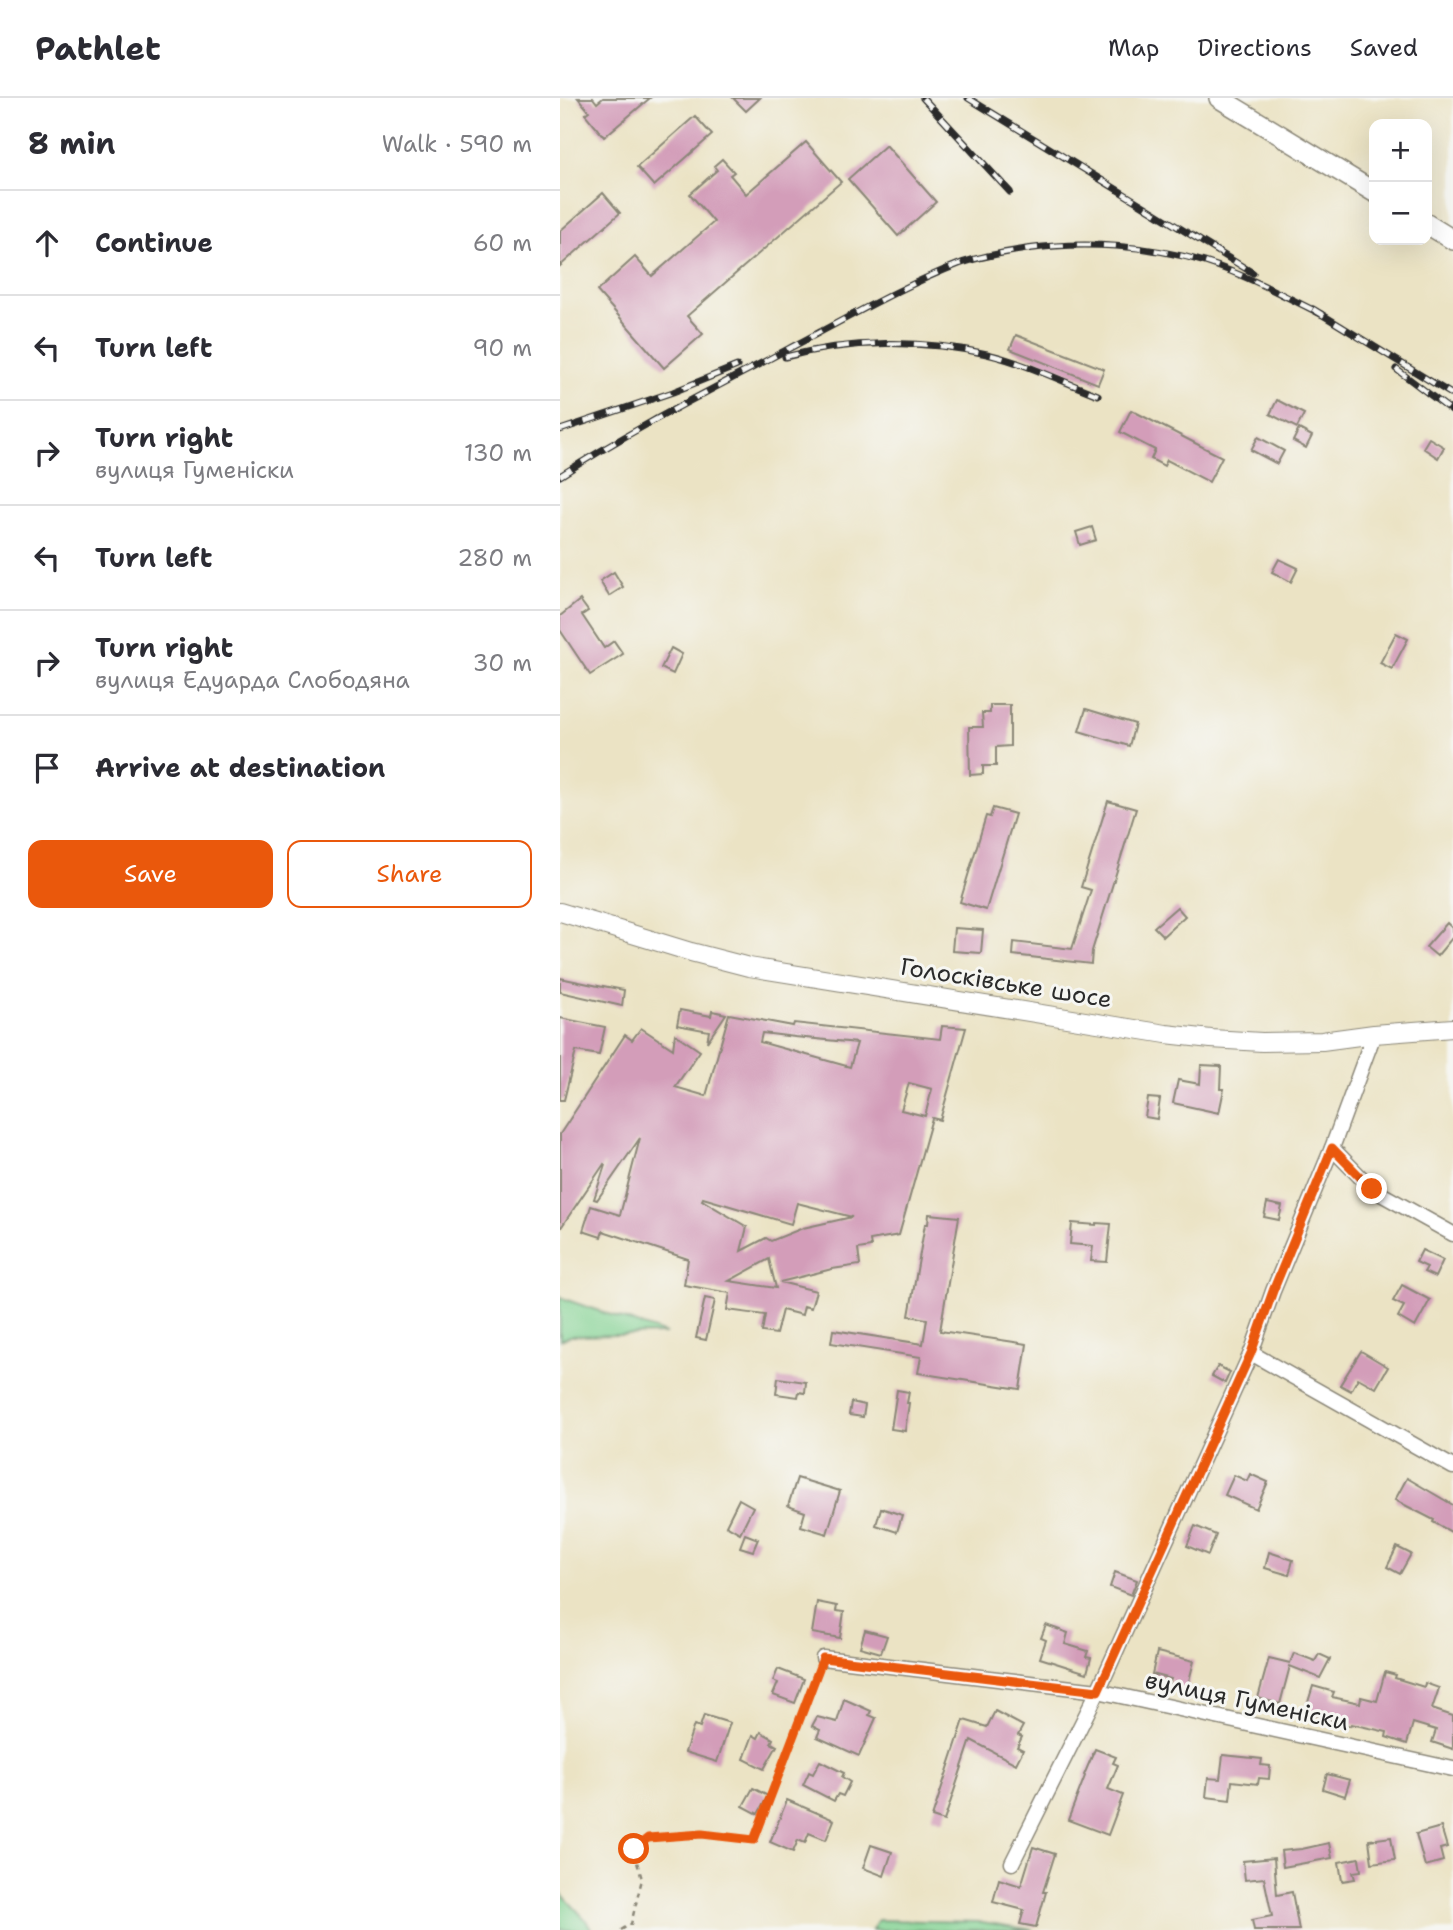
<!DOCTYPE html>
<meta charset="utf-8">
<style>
body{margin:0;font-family:"Shantell Sans",sans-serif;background:#f2f2f3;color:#2b2b33}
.controls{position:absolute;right:21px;top:21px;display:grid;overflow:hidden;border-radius:14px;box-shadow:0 7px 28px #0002}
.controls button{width:63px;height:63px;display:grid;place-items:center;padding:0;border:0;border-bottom:2px solid #e1e1e2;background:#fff;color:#2b2b33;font:35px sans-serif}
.stop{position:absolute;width:21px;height:21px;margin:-16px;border:5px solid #ea580c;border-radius:50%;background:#fff}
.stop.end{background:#ea580c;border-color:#fff;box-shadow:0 2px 7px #0008}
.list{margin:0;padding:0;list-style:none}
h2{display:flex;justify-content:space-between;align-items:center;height:91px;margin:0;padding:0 28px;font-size:30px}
h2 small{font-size:23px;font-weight:400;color:#7c7c81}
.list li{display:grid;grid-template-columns:46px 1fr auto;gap:21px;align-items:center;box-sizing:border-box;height:105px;padding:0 28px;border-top:2px solid #e1e1e2}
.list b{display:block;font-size:26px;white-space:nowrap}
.list p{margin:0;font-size:23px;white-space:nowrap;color:#7c7c81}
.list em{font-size:23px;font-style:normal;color:#7c7c81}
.actions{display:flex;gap:14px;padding:21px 28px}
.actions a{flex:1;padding:16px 0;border:2px solid #ea580c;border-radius:14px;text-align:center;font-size:24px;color:#ea580c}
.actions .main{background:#ea580c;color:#fff}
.icon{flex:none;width:38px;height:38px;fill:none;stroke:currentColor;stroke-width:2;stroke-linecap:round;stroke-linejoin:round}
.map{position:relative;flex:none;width:893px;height:1832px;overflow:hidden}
header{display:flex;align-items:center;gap:42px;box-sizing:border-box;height:98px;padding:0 35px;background:#fff;border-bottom:2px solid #e1e1e2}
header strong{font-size:33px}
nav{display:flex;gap:38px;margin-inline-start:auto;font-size:24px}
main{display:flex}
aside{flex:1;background:#fff}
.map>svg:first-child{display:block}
.green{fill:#82d292;stroke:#567e5e;stroke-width:2}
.building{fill:#d39db9;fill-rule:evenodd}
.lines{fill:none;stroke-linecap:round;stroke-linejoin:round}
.minor-casing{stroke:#8b8778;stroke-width:17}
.tertiary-casing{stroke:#8b8778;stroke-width:20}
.secondary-casing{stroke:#8b8778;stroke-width:22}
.path{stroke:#8b8778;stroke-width:2.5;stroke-dasharray:5 5;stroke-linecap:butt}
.minor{stroke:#fff;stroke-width:14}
.tertiary{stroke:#fff;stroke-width:18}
.secondary{stroke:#fff;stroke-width:19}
.rail-casing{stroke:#2b2b2b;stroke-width:7}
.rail{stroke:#f6f6f2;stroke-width:4.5;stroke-dasharray:13;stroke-linecap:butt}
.route{stroke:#ea580c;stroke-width:9}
.labels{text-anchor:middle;stroke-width:6;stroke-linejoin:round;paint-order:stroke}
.street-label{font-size:24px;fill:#2b2b2b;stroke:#f6f6f2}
</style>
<header>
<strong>Pathlet</strong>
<nav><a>Map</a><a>Directions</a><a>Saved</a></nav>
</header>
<main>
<aside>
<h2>8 min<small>Walk · 590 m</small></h2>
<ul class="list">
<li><svg class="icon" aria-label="ahead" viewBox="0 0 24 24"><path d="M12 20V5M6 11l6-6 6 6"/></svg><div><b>Continue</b></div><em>60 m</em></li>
<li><svg class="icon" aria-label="left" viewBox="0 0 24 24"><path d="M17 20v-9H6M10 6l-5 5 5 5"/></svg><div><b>Turn left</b></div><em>90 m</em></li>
<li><svg class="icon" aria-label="right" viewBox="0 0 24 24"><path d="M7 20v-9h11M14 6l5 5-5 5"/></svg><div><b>Turn right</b><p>вулиця Гуменіски</p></div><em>130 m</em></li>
<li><svg class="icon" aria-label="left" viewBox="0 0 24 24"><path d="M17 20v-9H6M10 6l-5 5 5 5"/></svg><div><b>Turn left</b></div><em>280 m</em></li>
<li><svg class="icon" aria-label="right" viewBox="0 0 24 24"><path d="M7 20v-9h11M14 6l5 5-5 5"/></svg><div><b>Turn right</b><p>вулиця Едуарда Слободяна</p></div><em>30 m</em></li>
<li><svg class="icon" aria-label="arrive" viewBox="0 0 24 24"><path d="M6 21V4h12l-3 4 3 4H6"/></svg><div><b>Arrive at destination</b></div></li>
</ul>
<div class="actions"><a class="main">Save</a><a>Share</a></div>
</aside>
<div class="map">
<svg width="893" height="1832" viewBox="0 0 893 1832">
<rect width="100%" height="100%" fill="#f6f6f2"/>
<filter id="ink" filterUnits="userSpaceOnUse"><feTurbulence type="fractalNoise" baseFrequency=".0143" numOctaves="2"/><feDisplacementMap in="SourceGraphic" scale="14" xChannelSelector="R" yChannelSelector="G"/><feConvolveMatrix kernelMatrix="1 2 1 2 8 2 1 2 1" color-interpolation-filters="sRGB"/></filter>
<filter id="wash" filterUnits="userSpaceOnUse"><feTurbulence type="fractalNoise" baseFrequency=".00686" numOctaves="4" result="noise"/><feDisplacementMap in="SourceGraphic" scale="28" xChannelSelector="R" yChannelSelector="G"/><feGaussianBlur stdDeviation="1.57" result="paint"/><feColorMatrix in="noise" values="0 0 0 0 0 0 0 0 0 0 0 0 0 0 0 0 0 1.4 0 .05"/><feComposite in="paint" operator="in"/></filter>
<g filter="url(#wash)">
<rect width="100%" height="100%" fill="#ebe3c4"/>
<g class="green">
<polygon points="0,1199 10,1203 106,1236 10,1238 0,1242"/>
<polygon points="0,1794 26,1822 32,1832 0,1832"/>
<polygon points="318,1822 422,1824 473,1832 312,1832"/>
</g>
<g id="blocks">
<g class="building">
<polygon points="18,0 33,0 37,5 43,0 90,0 44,39 25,16 29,13"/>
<polygon points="173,0 200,0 186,13"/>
<polygon points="135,18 152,37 94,88 77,69"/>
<polygon points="246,44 281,84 127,218 143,236 104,270 37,193 75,159 92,178 154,124 130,96 157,72 154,68 162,61 174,74 170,77 186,96"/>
<polygon points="326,47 376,104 338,138 288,81"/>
<polygon points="43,95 60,115 0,168 0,133"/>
<polygon points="456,237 544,271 538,286 450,251"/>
<polygon points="717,302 744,316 737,330 710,316"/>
<polygon points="571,312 662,359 649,384 607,362 604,368 591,361 595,352 560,334"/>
<polygon points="739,331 752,338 746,350 733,343"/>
<polygon points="698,339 724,353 717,366 691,352"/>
<polygon points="869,340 884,349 878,360 863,350"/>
<polygon points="532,429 536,442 520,447 516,434"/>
<polygon points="719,461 738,470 731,484 712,474"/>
<polygon points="54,474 63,489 49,498 40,483"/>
<polygon points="20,502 28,513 22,517 44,550 54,543 63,556 30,577 0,532 0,518"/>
<polygon points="836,535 848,541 832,571 820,565"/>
<polygon points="111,550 122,556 113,576 101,570"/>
<polygon points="430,607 450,607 450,648 436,649 436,668 423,668 423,676 410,677 409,629 423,629 422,615 430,615"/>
<polygon points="526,611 575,626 569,648 519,633"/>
<polygon points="548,703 576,711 532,853 531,866 453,857 454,844 512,851 531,792 521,789"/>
<polygon points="433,710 455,716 426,812 400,804 426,718 430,719"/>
<polygon points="617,809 625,818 603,838 594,829"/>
<polygon points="887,825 893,831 893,839 877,858 866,849"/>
<polygon points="394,830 423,832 421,855 392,853"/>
<polygon points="0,880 43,889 43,888 64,892 62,908 0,894"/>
<polygon points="120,912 151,918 152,913 166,916 147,944 149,933 117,927"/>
<path d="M169 916 233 928 234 925 380 941 382 928 406 930 380 1022 372 1020 339 1137 310 1142 311 1149 298 1151 300 1167 272 1171 220 1184 256 1193 251 1210 244 1208 242 1217 222 1212 216 1236 202 1234 205 1217 167 1212 170 1195 124 1187 128 1161 43 1133 41 1139 23 1133 31 1108 60 1117 80 1040 37 1102 34 1101 45 1067 44 1066 0 1131V1036L65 937 72 942 81 930 113 951 115 936 140 953 115 989 146 998ZM202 935 235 939 297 945 290 969 200 944ZM349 985 372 991 365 1018 341 1012ZM143 1100 231 1126 237 1105 292 1119 243 1130 211 1143 206 1140 181 1153 187 1129 142 1102ZM209 1161 216 1190 169 1183Z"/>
<polygon points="0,920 45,929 39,957 16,953 4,1002 0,1002"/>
<polygon points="641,967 661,968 660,991 664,991 659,1015 613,1005 618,982 640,986"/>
<polygon points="588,1000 600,1001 597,1021 585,1019"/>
<polygon points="707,1105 722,1108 719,1122 704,1119"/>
<polygon points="369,1116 399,1119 380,1233 467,1246 460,1291 358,1275 361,1259 271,1245 273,1232 363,1246 367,1221 349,1218 365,1126 368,1126"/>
<polygon points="512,1125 536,1127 536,1125 551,1126 547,1164 531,1163 533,1148 510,1146"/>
<polygon points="862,1152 883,1162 875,1179 864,1174 867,1169 856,1164"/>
<polygon points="842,1187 870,1202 855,1229 838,1219 844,1208 833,1203"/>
<polygon points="145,1200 155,1202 146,1242 136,1240"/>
<polygon points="801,1253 828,1269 816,1290 798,1280 791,1293 780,1287"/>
<polygon points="658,1268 670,1274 665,1285 652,1278"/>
<polygon points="218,1280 246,1284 245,1295 239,1294 238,1299 216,1296"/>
<polygon points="337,1292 349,1294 347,1305 349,1305 345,1333 331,1331"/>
<polygon points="291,1304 305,1307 303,1319 289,1317"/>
<polygon points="690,1376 708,1384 696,1411 665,1397 674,1377 687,1383"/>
<polygon points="237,1380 280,1393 267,1436 241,1428 245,1414 228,1408"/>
<polygon points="847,1380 893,1407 893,1435 873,1424 874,1422 835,1402"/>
<polygon points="179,1401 193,1409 180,1435 166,1427"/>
<polygon points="321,1410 342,1417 337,1434 316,1427"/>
<polygon points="635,1428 656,1437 648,1457 627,1448"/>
<polygon points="185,1436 198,1441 193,1453 180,1449"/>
<polygon points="837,1449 851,1456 840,1476 827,1469"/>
<polygon points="709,1454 733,1462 729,1477 705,1470"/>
<polygon points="555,1474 577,1482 571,1497 550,1489"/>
<polygon points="257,1504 277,1508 276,1513 284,1514 280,1540 252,1535"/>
<polygon points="486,1527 508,1535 505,1546 528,1553 526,1559 531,1560 527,1575 480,1560 486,1542 481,1540"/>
<polygon points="305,1532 327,1538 321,1555 300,1549"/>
<polygon points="597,1554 634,1563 627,1591 609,1587 611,1581 592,1576"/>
<polygon points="734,1555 755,1563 759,1556 770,1561 760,1580 730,1568 720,1606 698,1600 709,1560 730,1565"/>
<polygon points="218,1571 244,1581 235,1605 213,1597 218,1585 213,1583"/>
<polygon points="825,1574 836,1577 835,1580 864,1589 865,1585 879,1590 872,1611 893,1618 893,1651 872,1644 876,1632 853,1625 847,1646 826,1639 827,1634 791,1626 790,1628 745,1614 753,1588 774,1594 772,1599 800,1605 801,1599 817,1603"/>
<polygon points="284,1601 311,1613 309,1617 316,1620 299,1658 257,1639 260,1632 252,1628 257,1619 277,1624"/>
<polygon points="435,1613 463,1628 458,1637 462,1639 457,1649 463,1652 456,1666 411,1642 384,1723 372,1719 404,1622 427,1629"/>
<polygon points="144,1617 170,1625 157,1664 125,1654 134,1627 140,1629"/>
<polygon points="201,1634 213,1641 211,1645 217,1648 204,1671 184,1661 193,1637 198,1640"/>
<polygon points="535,1651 556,1659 553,1665 558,1667 548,1691 563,1697 548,1737 508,1722 525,1678 524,1677"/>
<polygon points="663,1657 702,1661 701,1667 710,1668 709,1681 699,1680 698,1686 672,1683 670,1702 646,1699 648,1680 660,1681"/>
<polygon points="260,1663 284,1675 282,1679 290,1684 283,1698 278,1696 274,1703 243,1687 249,1674 253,1676"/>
<polygon points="767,1676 790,1682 785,1698 763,1691"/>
<polygon points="193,1690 208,1698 198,1716 183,1708"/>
<polygon points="227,1702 274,1722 266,1742 249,1735 245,1745 238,1742 233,1754 210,1744"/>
<polygon points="881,1729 887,1749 880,1751 883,1763 865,1768 856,1736"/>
<polygon points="831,1739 835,1762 812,1765 809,1742"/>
<polygon points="769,1745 772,1760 723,1769 721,1753 742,1751"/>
<polygon points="311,1747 332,1754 324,1778 303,1770"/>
<polygon points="473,1749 495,1756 483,1794 486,1794 476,1829 460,1826 464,1812 433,1804 439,1781 461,1788"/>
<polygon points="714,1760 717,1797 732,1794 739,1832 694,1832 692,1822 712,1818 704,1780 685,1782 683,1763"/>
<polygon points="799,1760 801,1773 793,1774 795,1781 782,1783 779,1764"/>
</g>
</g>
</g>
<g filter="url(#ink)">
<use href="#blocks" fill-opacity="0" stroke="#8b8778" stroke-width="2"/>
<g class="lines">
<defs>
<g id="minor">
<polyline points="772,1050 812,1091 893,1136"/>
<polyline points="691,1255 893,1369"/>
<polyline points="263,1560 538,1593 893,1671"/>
<polyline points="452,1765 538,1593 691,1255 713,1193 772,1050 814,936"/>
</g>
<polyline id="tertiary" points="0,814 131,854 189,869 606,936 651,941 702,944 762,943 814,936 893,930"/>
<g id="secondary">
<polyline points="659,0 814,94"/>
<polyline points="867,126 893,142"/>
</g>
</defs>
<use href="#minor" class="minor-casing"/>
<use href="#tertiary" class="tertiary-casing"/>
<use href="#secondary" class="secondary-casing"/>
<polyline class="path" points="61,1832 71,1826 82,1781 73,1751 88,1740 142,1736 194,1742 258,1573"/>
<use href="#minor" class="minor"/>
<use href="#tertiary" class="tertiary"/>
<use href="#secondary" class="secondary"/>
<defs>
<g id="rail">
<polyline points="363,0 450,94"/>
<polyline points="408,0 693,175"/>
<polyline points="753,211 893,297"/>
<path d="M225 259C289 242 362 241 427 256 465 265 501 283 538 297"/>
<polyline points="836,271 893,314"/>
<polyline points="0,332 113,294 177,268"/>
<path d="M0 378C73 331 151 292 228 251 284 222 340 189 399 166 420 158 444 155 466 151 524 143 589 147 645 164 686 177 723 197 761 216"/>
</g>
</defs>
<use href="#rail" class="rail-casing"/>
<use href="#rail" class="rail"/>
</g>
</g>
<g class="lines" filter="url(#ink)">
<polyline class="route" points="74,1751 88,1740 142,1736 194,1742 263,1560 538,1593 691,1255 713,1193 772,1050 812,1091"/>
</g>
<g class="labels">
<g class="street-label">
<text transform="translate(446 885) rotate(9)" y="8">Голосківське шосе</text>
<text transform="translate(687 1603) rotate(12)" y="8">вулиця Гуменіски</text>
</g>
</g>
</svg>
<div class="controls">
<button>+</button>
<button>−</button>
</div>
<div class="stop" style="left:74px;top:1751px"></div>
<div class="stop end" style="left:812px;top:1091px"></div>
</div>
</main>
